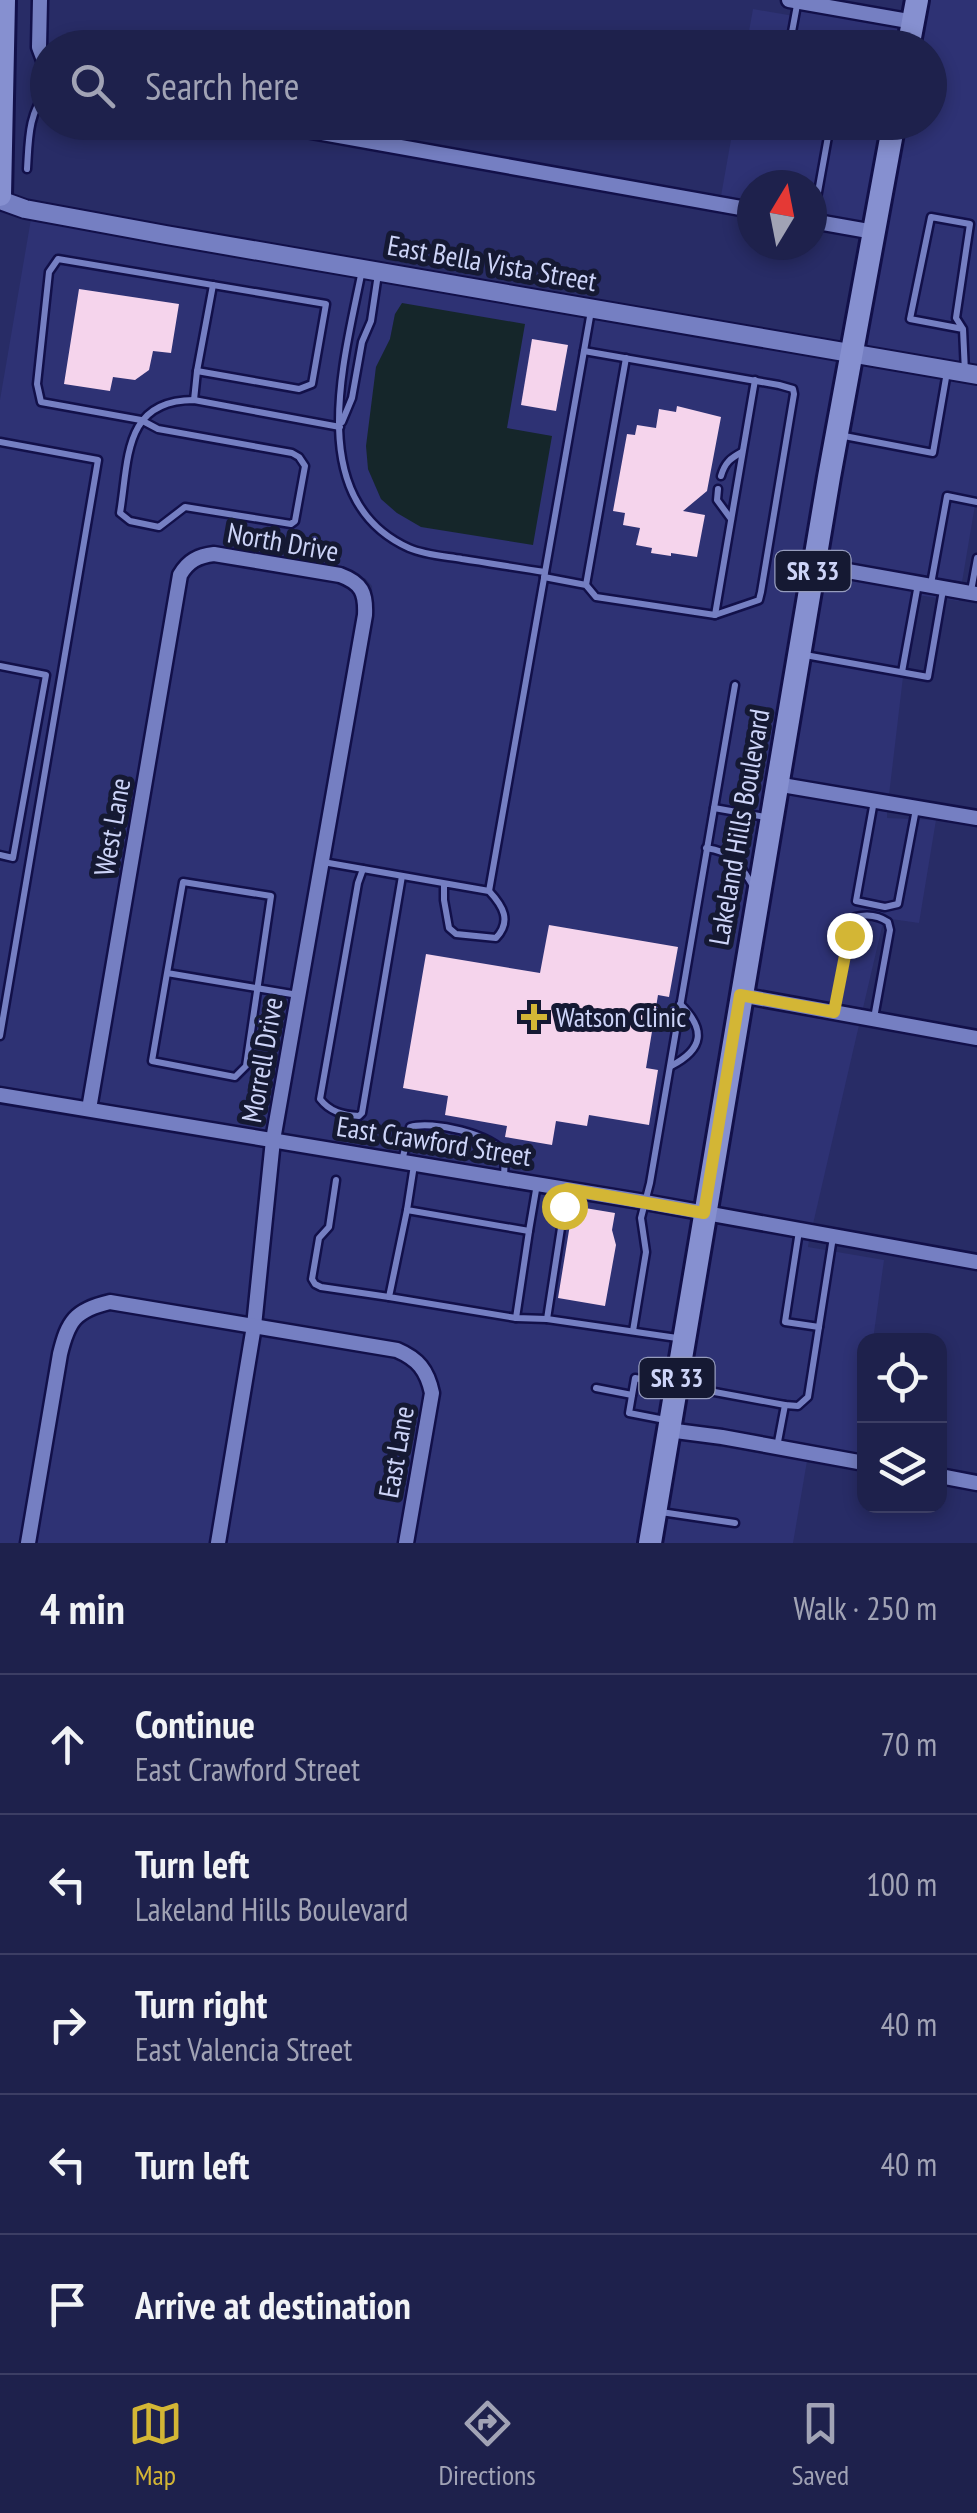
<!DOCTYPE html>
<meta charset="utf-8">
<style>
body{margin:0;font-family:"PT Sans Narrow",sans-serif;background:#262953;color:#f1f3f6}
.controls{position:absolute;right:30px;bottom:30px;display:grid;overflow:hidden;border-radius:20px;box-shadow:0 5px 15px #0003}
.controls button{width:90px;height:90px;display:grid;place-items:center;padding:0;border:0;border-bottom:2px solid #3c3e64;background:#1e214c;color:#f1f3f6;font:50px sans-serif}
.compass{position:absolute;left:737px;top:170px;width:90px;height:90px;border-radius:50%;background:#1e214c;box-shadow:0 5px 15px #0003;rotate:10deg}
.stop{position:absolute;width:30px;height:30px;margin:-22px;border:8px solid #d3b635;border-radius:50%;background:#fff}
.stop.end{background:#d3b635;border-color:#fff;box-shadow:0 2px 10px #0008}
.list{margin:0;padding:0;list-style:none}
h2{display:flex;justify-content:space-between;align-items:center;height:130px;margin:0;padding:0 40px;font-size:42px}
h2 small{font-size:32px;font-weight:400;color:#a1a3b5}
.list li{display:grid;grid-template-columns:65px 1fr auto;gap:30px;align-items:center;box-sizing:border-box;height:140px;padding:0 40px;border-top:2px solid #3c3e64}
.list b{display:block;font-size:38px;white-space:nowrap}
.list p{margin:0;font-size:32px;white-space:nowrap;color:#a1a3b5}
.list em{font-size:32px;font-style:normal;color:#a1a3b5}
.icon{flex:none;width:55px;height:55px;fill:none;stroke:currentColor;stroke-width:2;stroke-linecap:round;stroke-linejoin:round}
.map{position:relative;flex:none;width:977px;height:1543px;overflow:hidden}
.search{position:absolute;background:#1e214c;box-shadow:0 5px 15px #0003;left:30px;right:30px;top:30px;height:110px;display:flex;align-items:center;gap:25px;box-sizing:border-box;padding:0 35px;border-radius:55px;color:#a1a3b5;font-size:38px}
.sheet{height:830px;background:#1e214c}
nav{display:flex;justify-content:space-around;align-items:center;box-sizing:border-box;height:140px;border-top:2px solid #3c3e64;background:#1e214c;font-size:28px;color:#a1a3b5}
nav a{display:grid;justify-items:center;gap:5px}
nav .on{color:#d3b635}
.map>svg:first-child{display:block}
.built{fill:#2e3274;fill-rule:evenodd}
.water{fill:#15262a}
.building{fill:#f5d4ec}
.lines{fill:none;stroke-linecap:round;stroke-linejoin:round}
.service-casing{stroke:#121049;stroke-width:11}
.minor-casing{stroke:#121049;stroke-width:19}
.tertiary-casing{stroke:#121049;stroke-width:22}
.primary-casing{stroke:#121049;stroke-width:28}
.service{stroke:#757fc2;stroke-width:6}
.minor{stroke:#757fc2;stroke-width:14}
.tertiary{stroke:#757fc2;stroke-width:18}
.primary{stroke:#8690d0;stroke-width:22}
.route{stroke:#d3b635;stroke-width:12}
.poi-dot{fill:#d3b635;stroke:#151933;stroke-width:4}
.labels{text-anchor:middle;stroke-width:10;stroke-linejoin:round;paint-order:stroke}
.shield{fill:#151933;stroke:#969cbd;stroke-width:2.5}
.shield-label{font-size:25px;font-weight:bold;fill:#cdd4f8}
.street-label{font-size:28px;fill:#cdd4f8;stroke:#151933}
.poi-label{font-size:28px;fill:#cdd4f8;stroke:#151933;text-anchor:start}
</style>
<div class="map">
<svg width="977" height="1543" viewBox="0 0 977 1543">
<rect width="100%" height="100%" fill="#282c66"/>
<g class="built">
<polygon points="925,0 977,0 977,367 860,348 902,123 930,122 930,48 916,47"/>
<polygon points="753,9 794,16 795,10 905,29 901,47 746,48"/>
<polygon points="734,123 886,123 868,223 812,213 812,185 752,185 752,202 721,196"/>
<path d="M31 219 627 322 842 362 698 1203 282 1133 373 615 372 586 365 578 363 579 353 571 342 567 213 545 196 548 181 560 174 570 83 1099 0 1086V400ZM395 314 507 429 551 436 397 513 381 499 368 469 376 367 390 339Z"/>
<polygon points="857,365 977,384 977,505 975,505 962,582 823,558"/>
<polygon points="214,562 338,583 356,594 359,601 268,1131 98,1102 187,578 201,565"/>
<polygon points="820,574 959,599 959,601 917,595 903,677 889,795 785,777"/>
<polygon points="782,794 887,812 887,818 936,820 919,923 884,918 863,1008 749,988"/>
<polygon points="746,1005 859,1025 813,1224 713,1206"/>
<polygon points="0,1103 265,1147 247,1316 108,1294 91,1297 74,1307 61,1324 52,1353 20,1543 0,1543"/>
<polygon points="280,1150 695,1220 642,1543 414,1543 438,1409 439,1391 436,1375 425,1357 414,1348 399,1342 262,1319"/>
<polygon points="710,1222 809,1240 808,1247 884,1260 873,1340 864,1340 864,1403 858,1453 723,1428 677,1423"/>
<polygon points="110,1310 245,1333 210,1543 35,1543 67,1356 73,1333 82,1321 95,1314"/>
<polygon points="260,1335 394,1358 405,1362 414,1370 421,1381 424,1394 399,1543 225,1543"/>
<polygon points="674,1439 807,1461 793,1543 657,1543"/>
</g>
<polygon class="water" points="402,303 525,324 507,428 552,436 533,545 421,527 397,513 381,499 368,469 366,446 376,367 390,339 395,314"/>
<g class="building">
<polygon points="79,289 179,304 171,353 153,351 149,370 135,380 113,377 110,391 64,384"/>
<polygon points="532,339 568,345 556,411 521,405"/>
<polygon points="677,406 721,417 707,491 683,511 705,515 697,557 671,553 671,556 651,553 652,548 636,545 640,528 623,525 625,513 613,511 627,434 635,435 637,425 656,428 659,409 676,412"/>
<polygon points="549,925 678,947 669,997 658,995 646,1068 658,1070 649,1125 589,1115 587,1126 556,1121 552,1145 505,1137 507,1126 445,1115 448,1096 403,1088 426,954 540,973"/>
<polygon points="573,1206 615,1213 612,1230 616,1245 605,1306 558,1298"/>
</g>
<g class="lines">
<defs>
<g id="service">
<polyline points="789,48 797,5"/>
<path d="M27 169C29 136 28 116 48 87"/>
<polyline points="813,220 829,131"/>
<path d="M362 270C345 357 302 500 409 548 425 555 444 556 462 559 490 563 517 568 545 572"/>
<polyline points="963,329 910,319 931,217 970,224 956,318 963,329 965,372"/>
<path d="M197 371 299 389 312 384 326 304 58 259 49 272 37 384 41 402 141 420 158 429 292 453 299 457 305 466 295 521 291 524 185 507 159 527 130 521 120 513C129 459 123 400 194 400L340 427"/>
<polyline points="194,400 197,371 213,285"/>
<polyline points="342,422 352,398 362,342 371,321 378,274"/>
<polyline points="839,435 933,453 947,372"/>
<polyline points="0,442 98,460 0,1036"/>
<path d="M721 476C725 462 731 458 742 452"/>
<polyline points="718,489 717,500 731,519"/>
<polyline points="544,577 586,585 596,597 715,615 759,600 761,592 794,394 793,389 779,385 584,351"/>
<polyline points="931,584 947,496 977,502"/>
<polyline points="586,585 626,358"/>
<polyline points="971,591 977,558"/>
<polyline points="715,615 755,380"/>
<polyline points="805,655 928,677 943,590"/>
<polyline points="0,666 46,675 13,858 0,855"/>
<polyline points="902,672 918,584"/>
<polyline points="874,801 856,901 885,907 898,904 916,809"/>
<polyline points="714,808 765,817"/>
<path d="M706 848C734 852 739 863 753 886"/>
<path d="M323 862 489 891C503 906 512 921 496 938L456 934 449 928 444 900V884"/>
<path d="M363 869 358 883 320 1099C330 1112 343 1115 359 1116L362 1113 402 876"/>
<polyline points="489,891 591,311"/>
<polyline points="167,973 152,1061 235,1077 246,1066 271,896 183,882 167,973 298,995"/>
<path d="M834 1012 849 935 855 917C867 914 878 915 888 922L890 930 874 1018"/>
<path d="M671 1066C704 1049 706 1029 680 1004"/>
<path d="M402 1161 410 1127C432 1120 492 1134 505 1154L504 1177"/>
<polyline points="414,1165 407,1210 529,1231 537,1184"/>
<polyline points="336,1180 329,1227 319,1238 312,1279 315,1284 321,1287 389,1297"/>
<polyline points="567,1189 547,1319 677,1338"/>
<polyline points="407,1210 389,1297 516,1318"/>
<polyline points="529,1231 516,1318 547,1319"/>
<polyline points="799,1231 785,1322 819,1327"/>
<polyline points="633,1331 646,1252 641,1218 650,1183 735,685"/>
<polyline points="682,1386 785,1405 798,1406 808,1397 833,1237"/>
<polyline points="596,1388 632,1395"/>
<polyline points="665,1420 629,1413 635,1378 669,1384"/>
<polyline points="777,1447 785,1405"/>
<polyline points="661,1512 735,1523"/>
</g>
<g id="minor">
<polyline points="40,0 39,47 48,71"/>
<polyline points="789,0 914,22"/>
<polyline points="261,122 752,210"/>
<polyline points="812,221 874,232"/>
<polyline points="814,565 977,594"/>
<polyline points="776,784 977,818"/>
<polyline points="740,995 977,1038"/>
<polyline points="0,1095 645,1202 977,1262"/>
<path d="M89 1109 180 575C188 561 198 556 214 554L340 575C362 583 366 593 365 615L273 1140 254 1326 218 1543"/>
<polyline points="668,1430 722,1437 864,1463"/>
<polyline points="940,1476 977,1483"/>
<path d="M28 1543 60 1354C68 1321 75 1310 110 1302L397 1350C418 1359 427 1370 432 1393L406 1543"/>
</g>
<polyline id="tertiary" points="0,200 25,209 166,235 977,375"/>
<g id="primary">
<polyline points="908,48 917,0"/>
<polyline points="0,195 4,0"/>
<polyline points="650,1543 829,477 894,122"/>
</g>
</defs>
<use href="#service" class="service-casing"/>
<use href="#minor" class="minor-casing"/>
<use href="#tertiary" class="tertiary-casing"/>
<use href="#primary" class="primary-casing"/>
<use href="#service" class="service"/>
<use href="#minor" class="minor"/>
<use href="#tertiary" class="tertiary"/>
<use href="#primary" class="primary"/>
</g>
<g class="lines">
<polyline class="route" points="564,1206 567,1189 704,1213 740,995 834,1012 849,935"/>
</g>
<path class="poi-dot" d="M529 1002h10v10h10v10h-10v10h-10v-10h-10v-10h10z"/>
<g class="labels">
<g class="shield">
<rect x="775.5" y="551" width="75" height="40" rx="8"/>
<rect x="639.5" y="1358" width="75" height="40" rx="8"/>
</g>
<g class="shield-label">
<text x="813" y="580">SR 33</text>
<text x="677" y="1387">SR 33</text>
</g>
<g class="street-label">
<text transform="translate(492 263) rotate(10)" y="10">East Bella Vista Street</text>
<text transform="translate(283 542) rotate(10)" y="10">North Drive</text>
<text transform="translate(112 827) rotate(-80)" y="10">West Lane</text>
<text transform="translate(739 827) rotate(-80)" y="10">Lakeland Hills Boulevard</text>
<text transform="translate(262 1060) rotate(-80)" y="10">Morrell Drive</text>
<text transform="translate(434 1141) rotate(9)" y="10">East Crawford Street</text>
<text transform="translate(396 1452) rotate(-80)" y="10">East Lane</text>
</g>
<g class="poi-label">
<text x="556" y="1027">Watson Clinic</text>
</g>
</g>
</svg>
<div class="controls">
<button><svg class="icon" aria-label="locate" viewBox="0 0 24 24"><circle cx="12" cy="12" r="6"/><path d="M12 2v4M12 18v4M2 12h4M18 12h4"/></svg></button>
<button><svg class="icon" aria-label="layers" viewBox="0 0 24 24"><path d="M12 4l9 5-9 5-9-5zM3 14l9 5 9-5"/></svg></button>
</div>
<svg class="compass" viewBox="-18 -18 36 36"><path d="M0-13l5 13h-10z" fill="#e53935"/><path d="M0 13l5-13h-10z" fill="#a1a3b5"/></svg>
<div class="stop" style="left:564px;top:1206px"></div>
<div class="stop end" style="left:849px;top:935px"></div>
<div class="search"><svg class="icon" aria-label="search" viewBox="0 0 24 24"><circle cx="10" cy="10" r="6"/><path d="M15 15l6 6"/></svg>Search here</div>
</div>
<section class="sheet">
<h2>4 min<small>Walk · 250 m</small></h2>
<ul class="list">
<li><svg class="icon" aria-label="ahead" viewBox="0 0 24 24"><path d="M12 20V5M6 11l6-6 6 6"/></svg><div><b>Continue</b><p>East Crawford Street</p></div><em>70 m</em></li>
<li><svg class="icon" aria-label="left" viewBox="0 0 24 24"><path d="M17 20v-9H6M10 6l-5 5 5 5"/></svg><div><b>Turn left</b><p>Lakeland Hills Boulevard</p></div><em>100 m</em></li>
<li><svg class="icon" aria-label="right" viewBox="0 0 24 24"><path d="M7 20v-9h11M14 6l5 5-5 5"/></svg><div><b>Turn right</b><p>East Valencia Street</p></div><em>40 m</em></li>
<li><svg class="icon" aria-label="left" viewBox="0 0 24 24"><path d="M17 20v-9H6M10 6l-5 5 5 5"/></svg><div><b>Turn left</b></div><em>40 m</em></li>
<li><svg class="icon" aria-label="arrive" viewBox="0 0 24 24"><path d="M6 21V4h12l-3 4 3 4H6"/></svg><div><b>Arrive at destination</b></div></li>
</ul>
</section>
<nav>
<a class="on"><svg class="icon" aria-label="map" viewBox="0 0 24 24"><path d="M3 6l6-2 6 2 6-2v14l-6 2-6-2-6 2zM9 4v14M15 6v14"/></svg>Map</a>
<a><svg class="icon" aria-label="directions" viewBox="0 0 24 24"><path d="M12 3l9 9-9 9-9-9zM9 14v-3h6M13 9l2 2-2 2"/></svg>Directions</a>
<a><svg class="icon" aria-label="saved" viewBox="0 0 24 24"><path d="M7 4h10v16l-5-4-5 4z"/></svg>Saved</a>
</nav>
